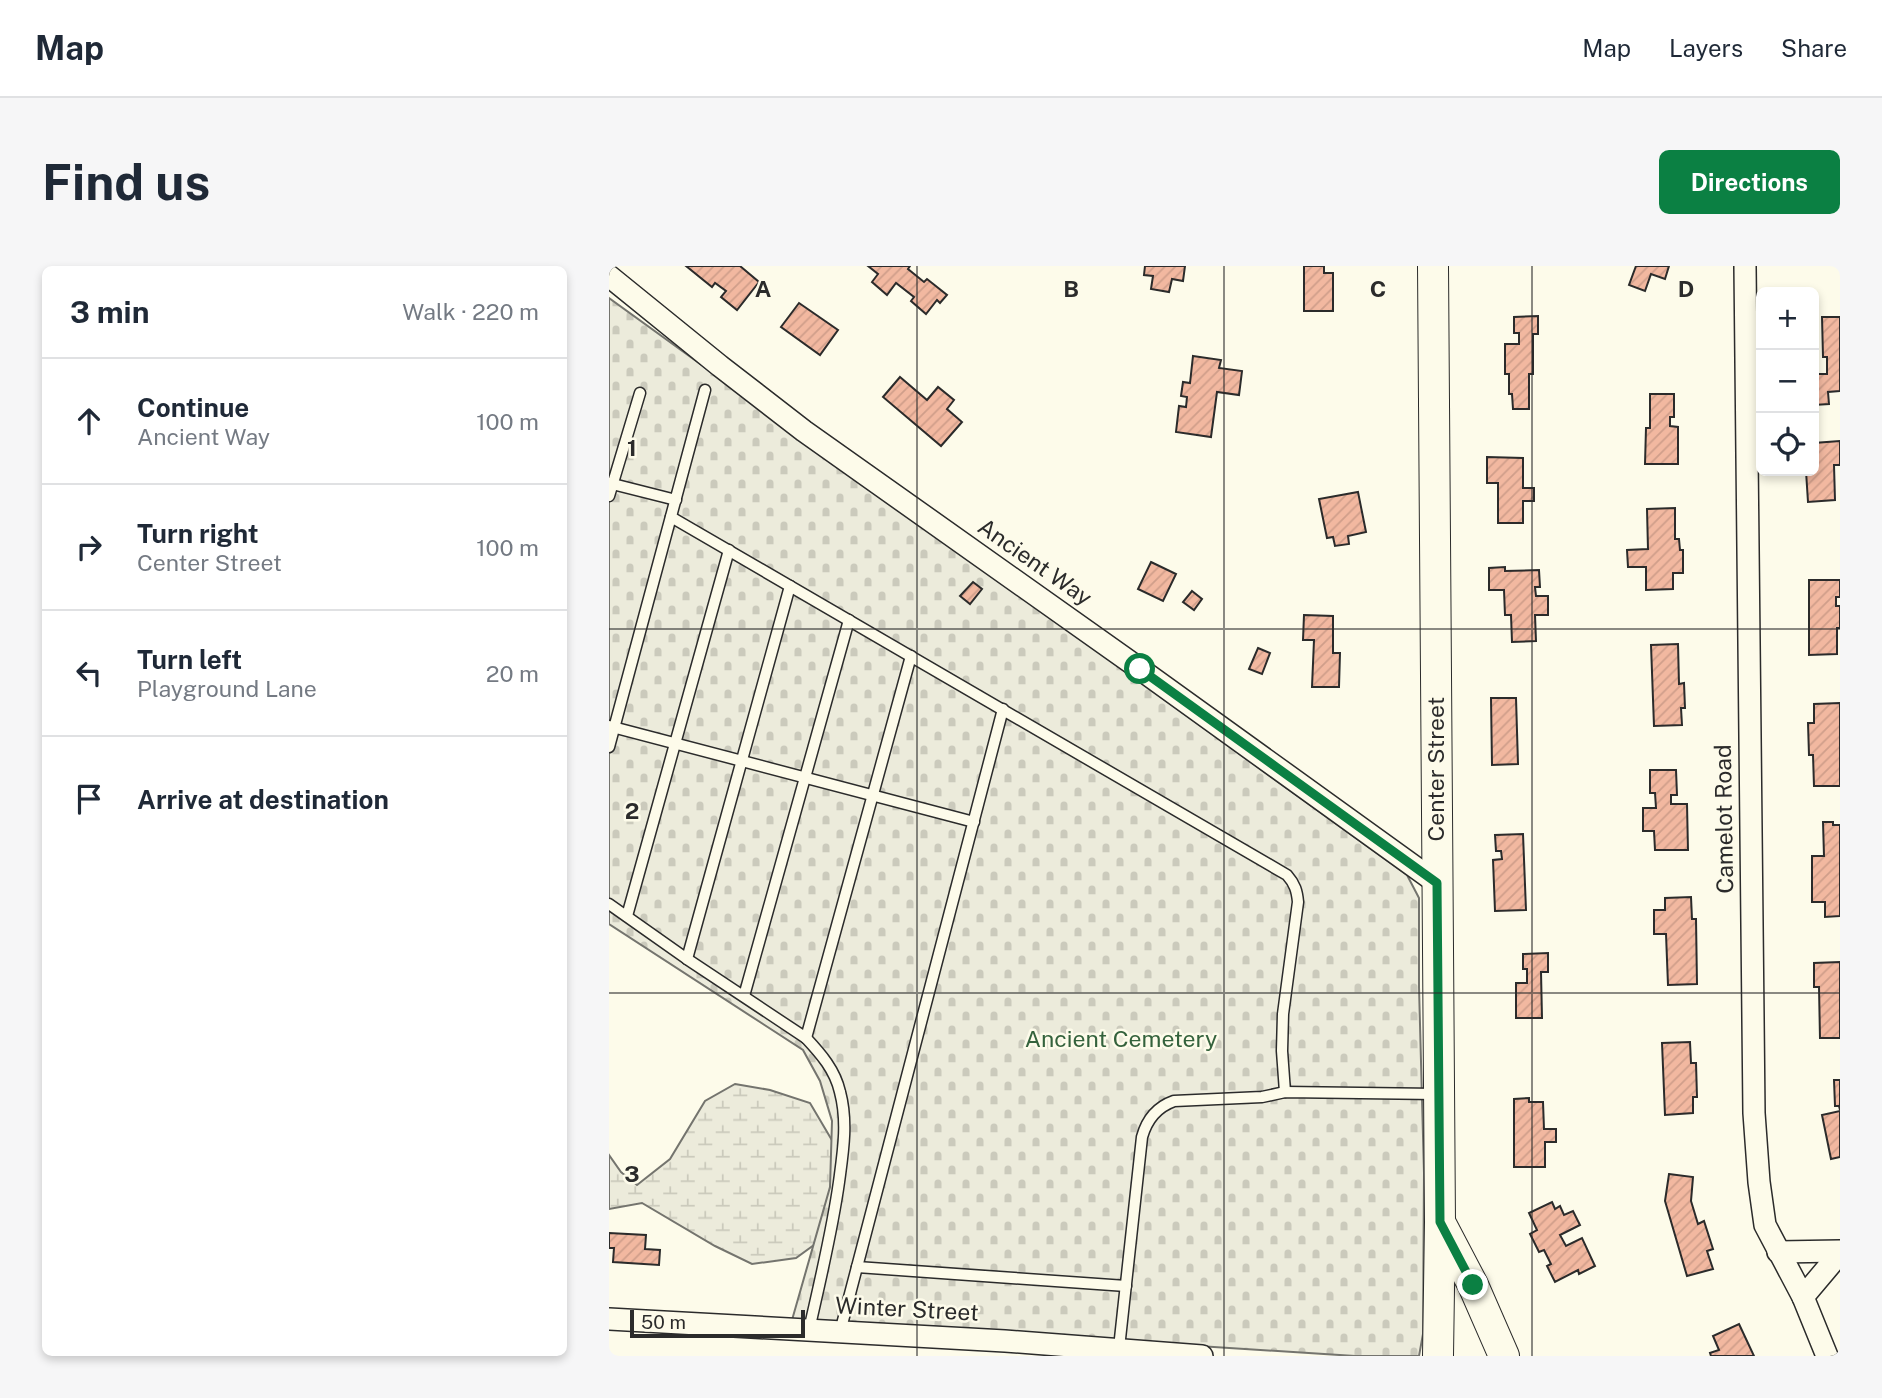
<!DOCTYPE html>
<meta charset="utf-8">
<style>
body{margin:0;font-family:"Public Sans",sans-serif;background:#f6f6f7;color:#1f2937}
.controls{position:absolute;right:21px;top:21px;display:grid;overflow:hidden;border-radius:10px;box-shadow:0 4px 10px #0003}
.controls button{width:63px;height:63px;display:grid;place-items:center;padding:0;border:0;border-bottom:2px solid #e0e1e3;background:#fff;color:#1f2937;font:35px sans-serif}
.scale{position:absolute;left:21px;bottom:18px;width:175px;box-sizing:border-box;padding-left:7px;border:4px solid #2b2b2b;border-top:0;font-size:19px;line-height:24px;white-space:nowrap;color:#2b2b2b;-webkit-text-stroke:5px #fdfbea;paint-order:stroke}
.stop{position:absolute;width:21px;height:21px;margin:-16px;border:5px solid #0b8043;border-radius:50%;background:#fff}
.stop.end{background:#0b8043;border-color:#fff;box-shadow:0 2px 7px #0008}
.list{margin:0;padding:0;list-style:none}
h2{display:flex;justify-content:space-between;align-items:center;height:91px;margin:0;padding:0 28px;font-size:30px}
h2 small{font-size:23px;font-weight:400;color:#747a83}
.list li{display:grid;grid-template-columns:46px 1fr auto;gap:21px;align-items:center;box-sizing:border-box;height:126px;padding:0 28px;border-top:2px solid #e0e1e3}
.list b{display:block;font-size:26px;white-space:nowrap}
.list p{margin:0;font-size:23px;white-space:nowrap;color:#747a83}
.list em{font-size:23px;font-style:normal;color:#747a83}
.icon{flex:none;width:38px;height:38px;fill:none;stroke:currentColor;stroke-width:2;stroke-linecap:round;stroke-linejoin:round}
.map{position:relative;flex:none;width:1231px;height:1090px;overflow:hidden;border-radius:10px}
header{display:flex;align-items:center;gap:42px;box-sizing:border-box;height:98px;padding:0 35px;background:#fff;border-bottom:2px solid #e0e1e3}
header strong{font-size:33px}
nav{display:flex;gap:38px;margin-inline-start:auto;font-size:24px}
.intro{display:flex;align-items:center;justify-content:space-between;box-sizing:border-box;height:168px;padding:0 42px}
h1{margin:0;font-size:49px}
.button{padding:18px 32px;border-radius:10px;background:#0b8043;color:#fff;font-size:24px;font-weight:700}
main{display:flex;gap:42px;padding:0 42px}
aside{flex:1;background:#fff;border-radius:10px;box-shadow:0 4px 10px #0003}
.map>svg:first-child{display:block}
.wetland{fill:url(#wetland-marsh);stroke:#74746e;stroke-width:2}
.cemetery{fill:url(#cemetery-stones);stroke:#74746e;stroke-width:2}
.building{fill:url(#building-hatch);stroke:#2b2b2b;stroke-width:2}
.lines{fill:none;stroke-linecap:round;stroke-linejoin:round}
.lane-casing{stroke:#2b2b2b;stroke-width:13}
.street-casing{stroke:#2b2b2b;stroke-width:24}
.secondary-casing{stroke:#2b2b2b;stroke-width:32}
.lane{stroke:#fdfbea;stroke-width:10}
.street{stroke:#fdfbea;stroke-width:21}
.secondary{stroke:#fdfbea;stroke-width:30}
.route{stroke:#0b8043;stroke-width:9}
.grid{fill:none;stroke:#2b2b2b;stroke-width:2;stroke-opacity:0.55}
.labels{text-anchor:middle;stroke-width:5;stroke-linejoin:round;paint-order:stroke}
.street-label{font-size:23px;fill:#2b2b2b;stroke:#fdfbea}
.park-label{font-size:23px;fill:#34623c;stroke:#fdfbea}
.grid-label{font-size:23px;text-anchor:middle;font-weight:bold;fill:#2b2b2b;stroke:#fdfbea;stroke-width:5;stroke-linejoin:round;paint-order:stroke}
</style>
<header>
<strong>Map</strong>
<nav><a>Map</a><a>Layers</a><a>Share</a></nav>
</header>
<div class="intro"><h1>Find us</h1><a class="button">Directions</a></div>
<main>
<aside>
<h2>3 min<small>Walk · 220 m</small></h2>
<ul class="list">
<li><svg class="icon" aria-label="ahead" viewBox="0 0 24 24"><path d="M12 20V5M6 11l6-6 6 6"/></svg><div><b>Continue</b><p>Ancient Way</p></div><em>100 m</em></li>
<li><svg class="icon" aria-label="right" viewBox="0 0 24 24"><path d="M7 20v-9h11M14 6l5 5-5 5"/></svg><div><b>Turn right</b><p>Center Street</p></div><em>100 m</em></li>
<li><svg class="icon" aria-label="left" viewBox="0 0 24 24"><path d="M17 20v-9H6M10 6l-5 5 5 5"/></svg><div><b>Turn left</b><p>Playground Lane</p></div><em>20 m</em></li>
<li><svg class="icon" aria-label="arrive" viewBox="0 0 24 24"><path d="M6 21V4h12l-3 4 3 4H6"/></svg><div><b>Arrive at destination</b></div></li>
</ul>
</aside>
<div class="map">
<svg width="1231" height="1090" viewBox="0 0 1231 1090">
<defs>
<pattern id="wetland-marsh" width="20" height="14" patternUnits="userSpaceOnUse" patternTransform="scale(1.75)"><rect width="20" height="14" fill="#ecebdb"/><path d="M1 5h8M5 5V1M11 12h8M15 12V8" fill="none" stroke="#cbcabc"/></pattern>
<pattern id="cemetery-stones" width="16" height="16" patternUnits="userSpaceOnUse" patternTransform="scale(1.75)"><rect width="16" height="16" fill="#ecebdb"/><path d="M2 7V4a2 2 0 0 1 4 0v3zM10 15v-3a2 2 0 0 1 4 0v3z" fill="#cbcabc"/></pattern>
<pattern id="building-hatch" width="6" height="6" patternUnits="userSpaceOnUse" patternTransform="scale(1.75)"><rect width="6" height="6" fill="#f2b8a0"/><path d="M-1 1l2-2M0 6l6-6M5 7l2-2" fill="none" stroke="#d09e8a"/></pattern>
</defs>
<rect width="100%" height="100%" fill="#fdfbea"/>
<polygon class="wetland" points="126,818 161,824 201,837 224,876 220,968 187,992 143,998 106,980 33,937 0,943 0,889 12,906 28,919 61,893 96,835"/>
<polygon class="cemetery" points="0,32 798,609 810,632 810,721 815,907 814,1068 810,1090 746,1090 183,1054 221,921 223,855 211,815 194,784 0,658"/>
<g class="building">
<polygon points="77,0 131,0 150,16 128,44 112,31 117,25 106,17 103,21"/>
<polygon points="259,0 301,0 299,3 315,16 318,13 338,29 331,37 328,34 317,48 302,35 305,31 287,17 278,29 263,16 269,8"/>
<polygon points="536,0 576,0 574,15 563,13 560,26 542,23 544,10 535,9"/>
<polygon points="695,0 715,0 715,7 724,7 724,45 695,45"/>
<polygon points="1027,0 1060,0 1056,13 1042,8 1036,25 1020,19"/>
<polygon points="190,37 229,64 211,89 172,61"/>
<polygon points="929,50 929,68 924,68 924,108 920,108 920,143 904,143 903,128 900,128 900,108 896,108 896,78 910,78 910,67 905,67 905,51"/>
<polygon points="1213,51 1231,51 1231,125 1219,126 1220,138 1205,139 1205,108 1218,108 1218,91 1214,91"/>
<polygon points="584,90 612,94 610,102 633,105 630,129 608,126 602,171 567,166 570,140 577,141 578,131 572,130 574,116 581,117"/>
<polygon points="291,111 318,134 329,121 345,134 338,143 353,156 332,180 274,131"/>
<polygon points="1041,128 1065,128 1065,151 1061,151 1061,160 1069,161 1069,198 1036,198 1037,162 1041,162"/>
<polygon points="1231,175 1231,199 1225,199 1226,234 1199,236 1197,205 1205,205 1205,177"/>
<polygon points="878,191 914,192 914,222 925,222 925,235 914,235 914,257 889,257 889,217 878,217"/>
<polygon points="749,226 757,266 739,270 740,278 726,280 724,271 718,272 710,233"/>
<polygon points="1066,242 1066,273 1070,273 1071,284 1074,284 1074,307 1064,307 1064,323 1037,324 1037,301 1019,301 1018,284 1039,283 1038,243"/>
<polygon points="542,296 567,308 554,335 529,323"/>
<polygon points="896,301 896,305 930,304 931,321 926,321 927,330 939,330 939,349 926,349 927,375 903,376 902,349 896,349 895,324 880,324 880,302"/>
<polygon points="1200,314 1231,314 1231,331 1227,331 1227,340 1231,340 1231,362 1228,362 1228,388 1200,389"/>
<polygon points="364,316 373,323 361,338 351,330"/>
<polygon points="583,325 593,333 585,344 574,336"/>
<polygon points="695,349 724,350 724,387 731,387 730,421 703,421 705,374 694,374"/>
<polygon points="1069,378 1070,418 1075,417 1076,442 1072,442 1073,459 1045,460 1042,379"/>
<polygon points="649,382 661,387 653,408 640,403"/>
<polygon points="882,432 907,432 909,498 883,499"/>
<polygon points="1231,437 1231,520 1205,520 1204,489 1200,489 1199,457 1205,457 1205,438"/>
<polygon points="1041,504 1067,504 1068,529 1062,529 1062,538 1078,538 1079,584 1046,584 1045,565 1034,565 1034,542 1047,542 1046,527 1041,527"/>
<polygon points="1214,556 1224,556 1224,559 1231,559 1231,650 1216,651 1216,636 1203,636 1203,590 1215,590"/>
<polygon points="914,568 917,644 886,645 884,594 893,593 892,585 887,585 886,569"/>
<polygon points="1082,631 1083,653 1087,653 1088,718 1059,719 1057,668 1045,668 1045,644 1056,644 1056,632"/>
<polygon points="939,687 939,706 932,706 933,752 907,752 907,717 918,717 918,703 914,703 914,688"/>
<polygon points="1231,696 1231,772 1211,772 1210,721 1205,721 1205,697"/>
<polygon points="1081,776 1082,797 1087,797 1088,831 1084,831 1084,847 1056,849 1053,777"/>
<polygon points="1225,814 1231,814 1231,844 1230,840 1226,840"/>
<polygon points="920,832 920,836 934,836 935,863 947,863 947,876 936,876 936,901 905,901 905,833"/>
<polygon points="1231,845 1231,891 1222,893 1213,849"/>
<polygon points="1060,908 1084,911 1082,935 1089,958 1095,955 1104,983 1098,985 1104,1003 1078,1010 1056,935"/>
<polygon points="943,936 946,943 951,940 955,949 964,945 971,959 951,969 957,980 973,972 986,1000 970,1008 969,1004 946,1016 938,1000 942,998 935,984 930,986 921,968 928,964 920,947"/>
<polygon points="0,967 37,969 36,983 51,984 50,999 4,996 5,982 0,982"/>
<polygon points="1130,1058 1145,1090 1102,1090 1101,1087 1110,1084 1104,1070"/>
</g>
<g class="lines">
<defs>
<g id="lane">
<polyline points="0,217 67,234"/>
<polyline points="0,230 31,127"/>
<path d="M62 251 678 609C686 618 688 625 689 636L674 748 673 785 676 826"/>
<polyline points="0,460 365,556"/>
<polyline points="0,481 96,124"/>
<polyline points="0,638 78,693 197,772 302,390"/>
<polyline points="18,650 120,284"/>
<polyline points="78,693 181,320"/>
<polyline points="135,730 240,354"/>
<path d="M197 772C212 788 226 804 231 826 239 856 234 886 230 916 223 966 211 1015 200 1064"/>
<polyline points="248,1001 517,1020"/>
<polyline points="231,1066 394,443"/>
<path d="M510 1082 533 871C538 853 548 841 565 835L653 831 676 826 827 828"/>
</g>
<g id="street">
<polyline points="1136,0 1145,847 1150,916 1156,959 1194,1031 1218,1090"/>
<polyline points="0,10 111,100 195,165 531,403 828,617"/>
<polyline points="1169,986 1231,985"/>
<polyline points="1194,1031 1231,987"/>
<polyline points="0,1053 396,1075 593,1090"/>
</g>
<g id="secondary">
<polyline points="824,0 831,956 829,1090"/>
<polyline points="832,958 864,1019 895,1090"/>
</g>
</defs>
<use href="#lane" class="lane-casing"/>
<use href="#street" class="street-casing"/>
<use href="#secondary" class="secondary-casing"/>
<use href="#lane" class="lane"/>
<use href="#street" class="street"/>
<use href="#secondary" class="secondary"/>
</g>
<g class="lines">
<polyline class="route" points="531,403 828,617 831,956 864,1019"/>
</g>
<path class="grid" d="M308 0V1090M615 0V1090M923 0V1090M0 363H1231M0 727H1231"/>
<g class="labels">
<g class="street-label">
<text transform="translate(426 296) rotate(35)" y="8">Ancient Way</text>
<text transform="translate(827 503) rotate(-90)" y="8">Center Street</text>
<text transform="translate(1115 553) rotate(-91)" y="8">Camelot Road</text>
<text transform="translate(298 1043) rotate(3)" y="8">Winter Street</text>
</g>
<g class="park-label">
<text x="512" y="781">Ancient Cemetery</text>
</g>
</g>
<g class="grid-label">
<text x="154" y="31">A</text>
<text x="462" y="31">B</text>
<text x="769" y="31">C</text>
<text x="1077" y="31">D</text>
<text x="23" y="190">1</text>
<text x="23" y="553">2</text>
<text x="23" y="916">3</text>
</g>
</svg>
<div class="controls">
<button>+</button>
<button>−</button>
<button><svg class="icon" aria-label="locate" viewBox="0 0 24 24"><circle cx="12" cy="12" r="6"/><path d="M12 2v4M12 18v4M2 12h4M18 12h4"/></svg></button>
</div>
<div class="scale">50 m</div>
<div class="stop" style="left:531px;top:403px"></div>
<div class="stop end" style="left:864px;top:1019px"></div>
</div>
</main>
